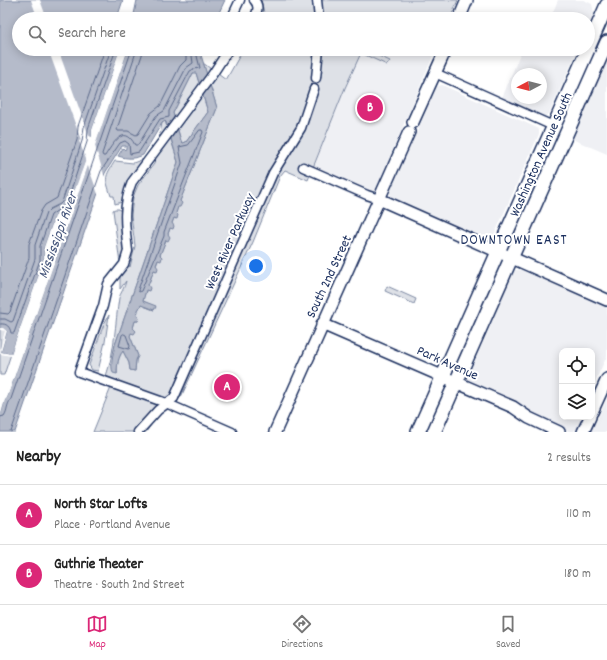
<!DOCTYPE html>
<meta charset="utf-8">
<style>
body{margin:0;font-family:Dekko,sans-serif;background:#f2f2f2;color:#222}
.controls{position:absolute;right:12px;bottom:12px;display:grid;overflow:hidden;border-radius:8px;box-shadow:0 2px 10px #0003}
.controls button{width:36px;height:36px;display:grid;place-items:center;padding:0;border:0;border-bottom:1px solid #e0e0e0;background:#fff;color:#222;font:20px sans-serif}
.compass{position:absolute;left:511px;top:68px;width:36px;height:36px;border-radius:50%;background:#fff;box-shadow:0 2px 10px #0003;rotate:263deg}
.you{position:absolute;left:256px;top:266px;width:14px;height:14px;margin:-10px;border:3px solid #fff;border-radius:50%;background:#1a73e8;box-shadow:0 0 0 6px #1a73e833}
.badge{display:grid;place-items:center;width:26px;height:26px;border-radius:50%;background:#db2777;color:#fff;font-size:13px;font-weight:700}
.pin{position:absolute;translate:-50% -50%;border:2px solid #fff;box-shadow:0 1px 4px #0006}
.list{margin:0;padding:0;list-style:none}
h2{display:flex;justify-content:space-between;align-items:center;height:52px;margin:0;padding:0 16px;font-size:17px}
h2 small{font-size:13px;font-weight:400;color:#767676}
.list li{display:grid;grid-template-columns:26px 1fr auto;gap:12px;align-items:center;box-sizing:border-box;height:60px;padding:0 16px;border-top:1px solid #e0e0e0}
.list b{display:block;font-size:15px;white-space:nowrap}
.list p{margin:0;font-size:13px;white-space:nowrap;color:#767676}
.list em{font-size:13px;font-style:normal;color:#767676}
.icon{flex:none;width:22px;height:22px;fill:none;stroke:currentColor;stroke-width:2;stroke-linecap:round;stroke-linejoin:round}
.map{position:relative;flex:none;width:607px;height:432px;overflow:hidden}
.search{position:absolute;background:#fff;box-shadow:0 2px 10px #0003;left:12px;right:12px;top:12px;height:44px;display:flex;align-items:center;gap:10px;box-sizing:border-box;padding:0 14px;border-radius:22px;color:#767676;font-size:15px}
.sheet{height:172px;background:#fff}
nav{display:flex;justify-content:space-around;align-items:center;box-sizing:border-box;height:56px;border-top:1px solid #e0e0e0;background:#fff;font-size:11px;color:#767676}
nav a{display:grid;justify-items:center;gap:2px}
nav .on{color:#db2777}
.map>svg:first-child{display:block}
.built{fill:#eff0f4;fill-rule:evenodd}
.green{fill:#dee1e7;stroke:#7c88a2}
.water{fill:#b5bbca;stroke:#77839f;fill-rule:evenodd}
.pier{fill:#fff}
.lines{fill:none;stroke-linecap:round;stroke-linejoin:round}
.shore{stroke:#596789;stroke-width:1}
.street-casing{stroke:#1b2f5e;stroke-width:11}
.secondary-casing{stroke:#1b2f5e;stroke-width:14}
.primary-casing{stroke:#1b2f5e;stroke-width:16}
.street{stroke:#fff;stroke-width:8}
.secondary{stroke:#fff;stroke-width:11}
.primary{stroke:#fff;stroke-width:13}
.labels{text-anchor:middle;stroke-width:4;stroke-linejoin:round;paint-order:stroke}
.street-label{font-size:14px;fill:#1b2f5e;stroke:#fff}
.water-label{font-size:15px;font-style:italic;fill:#49597e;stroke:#fff}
.neighbourhood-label{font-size:15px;letter-spacing:1px;fill:#1b2f5e;stroke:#fff}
</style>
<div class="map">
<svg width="607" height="432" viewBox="0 0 607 432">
<rect width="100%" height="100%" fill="#fff"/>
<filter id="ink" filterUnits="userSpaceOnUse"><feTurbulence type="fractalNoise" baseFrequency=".025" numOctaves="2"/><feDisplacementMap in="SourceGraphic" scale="8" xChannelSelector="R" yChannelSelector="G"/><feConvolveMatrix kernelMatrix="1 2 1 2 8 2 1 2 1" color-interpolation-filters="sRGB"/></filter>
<g filter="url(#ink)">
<g class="built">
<polygon points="558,0 584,0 592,4 594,13 588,27 588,19 550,19"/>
<polygon points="364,49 436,49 370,203 310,177 345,88 361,53 387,65 390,61"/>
<path d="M522 49H578L549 114 545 116 502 98ZM517 74H541V98H517Z"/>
<polygon points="607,62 607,154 572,139"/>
<polygon points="442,85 537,128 539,130 539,134 492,240 488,241 393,199 390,195 390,191 436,89 438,86"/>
<polygon points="515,270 522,270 607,307 607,356 592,388 592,351 562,351 562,417 581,417 578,428 573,432 570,432 563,429 558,424 467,383 467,378 488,332 513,272"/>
<polygon points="607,399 607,432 590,432 592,427 596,423"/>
</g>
<g class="green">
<polygon points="261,0 458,0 450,19 260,19 264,13"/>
<path d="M241 49H364L390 61 387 65 361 53 345 88 308 180 285 170 280 176 253 242 181 397 159 414 146 432H93L114 380 106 376C115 351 115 324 119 298 120 294 125 287 126 281L120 289V276L129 265 130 267 135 246 131 215 133 197 138 185 154 164 162 123 165 121 178 162 115 345 117 374C117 365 118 357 123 351L129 363 130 370 135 371 136 360 138 356 130 336 131 333 136 331 133 328 135 321H138L139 318 137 316 138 310 141 305 154 310 156 307 143 301V299L154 270 156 271V266L174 218 176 219V213L178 206 217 108 203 63 226 80 240 55Z"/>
<polygon points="195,72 196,73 208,112 186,142 183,143 181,141 173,113 193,73"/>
<path d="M144 159C133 172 125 185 122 202L115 204 114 196H111C105 177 104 178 115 161L133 163Z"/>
<polygon points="115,209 119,209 121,212 121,221 124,245 124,253 120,264 113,210"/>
<polygon points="387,286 416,299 414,304 385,291"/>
<polygon points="109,315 105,342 98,371 92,370 89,365 104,324"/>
<polygon points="0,328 5,329 11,354 4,375 0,375"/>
</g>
<g class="water">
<polygon points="0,0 123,0 119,12 119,19 19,19 19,49 120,49 92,130 92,143 69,208 66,215 60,214 55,216 44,247 44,260 11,354 1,352 7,331 0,328"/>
<polygon points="137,0 225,0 216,19 133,19"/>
<path d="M128 49H202L201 55 217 108 180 201 182 203 180 207H178L176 213 178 215 177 219 174 218 172 223 174 226 173 229 170 228 168 234 170 237 168 241 166 240 160 255 162 257 161 261 158 260 156 265 158 268 157 271 154 270 148 285 150 288 149 291 146 290 143 301 156 306 154 310 141 305 138 310 137 316 139 318 138 321H135L133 328 136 331 134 334 131 333 130 336 138 356 136 360 135 371 130 370 129 363 123 351C118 357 117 366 117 374L113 373C110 364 113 355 115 345L178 162 166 122 165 121 162 123 143 155C135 159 127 159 118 156L123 148 125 150 126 148V146H122L105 173 15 432H0V417L5 400 7 398ZM193 73H196L208 112 186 142 183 143 181 141 173 113Z"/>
</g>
<g class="pier">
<polygon points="31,0 40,0 47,19 38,19"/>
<polygon points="48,49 58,49 89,136 92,137 92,130 120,49 122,49 94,131 93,144 71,209 67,216 64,217 60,216 56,218 46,247 46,261 13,355 11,356 0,354 0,349 5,331 0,330 0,328 3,328 7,331 1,352 11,354 44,260 44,247 55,216 60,214 64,215 66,214 86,159 79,141 81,140"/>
<polygon points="126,49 128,49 95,146 105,178 99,197 88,166 7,398 5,400 0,417 0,407 3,399 5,397"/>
</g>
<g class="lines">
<g class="shore">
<path d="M137 49 102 154 103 156H105C112 145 124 123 135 145H138L156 116 164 111 186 68 193 63 192 56 193 49"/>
<polyline points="143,49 142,55 117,129 118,131 128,131 136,135 138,134 151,113 160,106 180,66 186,60 186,49"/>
<polygon points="200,130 202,130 203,132 164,232 164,236 141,291 139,292 138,290 182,163 179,147 188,145"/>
<polyline points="0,313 8,314 10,312 29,258 29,244 41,211 45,205 57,198 77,140 78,126 105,49"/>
<polyline points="0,319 5,319 11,322 13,321 35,259 35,245 46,213 50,209 60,204 62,202 82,141 84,127 111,49"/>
<path d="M0 324C7 323 10 327 11 333H14L40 260V246L51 215 58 210H63L66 205 87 142 88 129 116 49"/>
<polygon points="124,334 126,335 130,346 129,349 119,346 122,335"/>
<path d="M0 417 4 416C8 410 6 406 11 399L132 49"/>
<polyline points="11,432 101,171 120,143 125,141 129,144 130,154 139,152 160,119 169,117 169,111 190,71 194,69 200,68 197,56 198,49"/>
</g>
<defs>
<g id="street">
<path d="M254 0C260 6 257 12 254 19"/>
<polyline points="317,0 319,19"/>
<polyline points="231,19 240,0"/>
<path d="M229 49 212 75 132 182C122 206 125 226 128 251L124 264 108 284 103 306 79 372 166 403 232 432"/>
<polyline points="435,73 553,126"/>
<polyline points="316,78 319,49"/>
<polyline points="303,167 367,195 379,199"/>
<polyline points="138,432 158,410 174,398 273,173 301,128 314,89"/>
</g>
<g id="secondary">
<polyline points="459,19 467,0"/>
<polyline points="413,122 446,49"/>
<polyline points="379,199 607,300"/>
<polyline points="322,324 513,407 529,418 559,432"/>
<polyline points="592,412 607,379"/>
<polyline points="275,432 409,132"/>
<polyline points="583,432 590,417"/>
</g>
<g id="primary">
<polyline points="588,48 607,5"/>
<polyline points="418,432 588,49"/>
<polyline points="434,432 607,42"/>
</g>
</defs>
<use href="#street" class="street-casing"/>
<use href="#secondary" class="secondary-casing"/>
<use href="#primary" class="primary-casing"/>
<use href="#street" class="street"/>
<use href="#secondary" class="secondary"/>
<use href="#primary" class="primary"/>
</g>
</g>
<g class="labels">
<g class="street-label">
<text transform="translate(540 154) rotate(-66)" y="5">Washington Avenue South</text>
<text transform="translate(229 241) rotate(-66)" y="5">West River Parkway</text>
<text transform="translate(328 276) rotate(-65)" y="5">South 2nd Street</text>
<text transform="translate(448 362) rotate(24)" y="5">Park Avenue</text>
</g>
<g class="water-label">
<text transform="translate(57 235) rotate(-70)" y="5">Mississippi River</text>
</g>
<g class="neighbourhood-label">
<text x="514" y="244">DOWNTOWN EAST</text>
</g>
</g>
</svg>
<div class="controls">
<button><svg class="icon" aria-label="locate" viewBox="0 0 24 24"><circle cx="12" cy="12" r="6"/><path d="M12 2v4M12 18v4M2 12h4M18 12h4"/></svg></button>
<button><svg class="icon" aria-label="layers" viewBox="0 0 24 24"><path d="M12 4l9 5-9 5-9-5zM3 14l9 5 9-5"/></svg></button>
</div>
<svg class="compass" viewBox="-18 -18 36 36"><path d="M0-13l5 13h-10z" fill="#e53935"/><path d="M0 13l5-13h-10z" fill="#767676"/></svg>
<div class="you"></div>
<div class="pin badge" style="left:227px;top:387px">A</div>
<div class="pin badge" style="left:370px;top:108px">B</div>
<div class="search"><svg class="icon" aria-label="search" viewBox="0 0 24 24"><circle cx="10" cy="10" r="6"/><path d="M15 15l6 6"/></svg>Search here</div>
</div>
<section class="sheet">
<h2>Nearby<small>2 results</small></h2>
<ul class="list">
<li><span class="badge">A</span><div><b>North Star Lofts</b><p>Place · Portland Avenue</p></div><em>110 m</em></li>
<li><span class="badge">B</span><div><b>Guthrie Theater</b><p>Theatre · South 2nd Street</p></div><em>180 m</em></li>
</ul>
</section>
<nav>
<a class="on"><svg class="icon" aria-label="map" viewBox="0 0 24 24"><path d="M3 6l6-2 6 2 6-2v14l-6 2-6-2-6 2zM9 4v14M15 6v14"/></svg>Map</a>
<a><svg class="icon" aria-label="directions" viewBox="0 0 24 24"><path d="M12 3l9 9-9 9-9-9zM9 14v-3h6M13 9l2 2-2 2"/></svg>Directions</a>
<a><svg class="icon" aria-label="saved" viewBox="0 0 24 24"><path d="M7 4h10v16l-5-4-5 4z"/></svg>Saved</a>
</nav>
